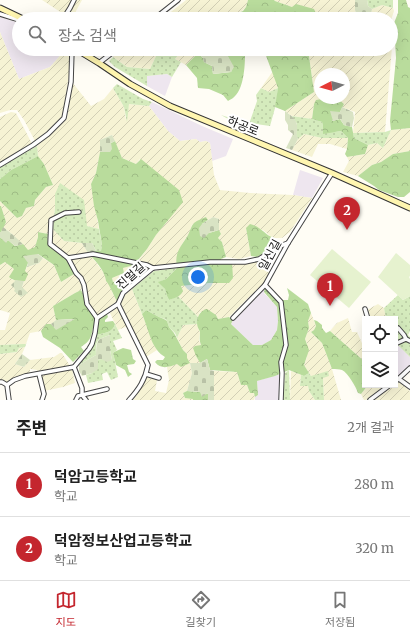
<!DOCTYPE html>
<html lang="ko">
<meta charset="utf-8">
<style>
body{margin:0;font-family:Merriweather,"Noto Sans KR",serif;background:#f2f2f2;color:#222}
.controls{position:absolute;right:12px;bottom:12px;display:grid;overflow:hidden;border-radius:0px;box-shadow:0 4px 16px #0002}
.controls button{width:36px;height:36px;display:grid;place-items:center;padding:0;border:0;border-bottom:1px solid #e0e0e0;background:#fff;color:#222;font:20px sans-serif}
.compass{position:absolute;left:314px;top:68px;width:36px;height:36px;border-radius:50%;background:#fff;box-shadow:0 4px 16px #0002;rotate:264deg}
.you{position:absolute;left:198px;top:277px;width:14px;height:14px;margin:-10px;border:3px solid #fff;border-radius:50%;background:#1a73e8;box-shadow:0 0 0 6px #1a73e833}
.badge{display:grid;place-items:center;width:26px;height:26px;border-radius:50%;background:#c4262e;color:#fff;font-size:13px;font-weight:700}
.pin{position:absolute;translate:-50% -33px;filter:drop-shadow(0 1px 2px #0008)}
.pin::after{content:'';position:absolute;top:21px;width:14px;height:12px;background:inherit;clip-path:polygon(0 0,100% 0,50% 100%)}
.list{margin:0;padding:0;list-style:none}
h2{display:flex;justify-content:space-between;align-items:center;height:52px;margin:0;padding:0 16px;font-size:17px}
h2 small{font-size:13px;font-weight:400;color:#767676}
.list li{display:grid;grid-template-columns:26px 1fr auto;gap:12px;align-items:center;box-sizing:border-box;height:64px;padding:0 16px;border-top:1px solid #e0e0e0}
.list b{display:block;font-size:15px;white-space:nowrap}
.list p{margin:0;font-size:13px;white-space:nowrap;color:#767676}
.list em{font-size:13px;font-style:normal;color:#767676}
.icon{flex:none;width:22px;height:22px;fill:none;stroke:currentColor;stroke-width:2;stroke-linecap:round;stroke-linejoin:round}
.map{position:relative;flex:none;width:410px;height:400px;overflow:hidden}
.search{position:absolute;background:#fff;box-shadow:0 4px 16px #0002;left:12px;right:12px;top:12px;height:44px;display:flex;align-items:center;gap:10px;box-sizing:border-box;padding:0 14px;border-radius:22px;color:#767676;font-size:15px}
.sheet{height:180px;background:#fff}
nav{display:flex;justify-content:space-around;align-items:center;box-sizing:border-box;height:56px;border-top:1px solid #e0e0e0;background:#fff;font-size:11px;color:#767676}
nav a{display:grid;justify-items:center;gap:2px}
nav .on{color:#c4262e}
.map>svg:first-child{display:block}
.industrial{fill:#eee6ef}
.farmland{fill:url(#farmland-furrows)}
.grass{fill:url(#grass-dots)}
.forest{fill:url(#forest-crowns)}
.cemetery{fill:url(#cemetery-stones)}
.pitch{fill:#e6f2cf}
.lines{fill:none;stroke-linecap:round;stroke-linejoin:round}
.street-casing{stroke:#444;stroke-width:5.5}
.secondary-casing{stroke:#333;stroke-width:7}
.street{stroke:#fff;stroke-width:3.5}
.secondary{stroke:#fff6b0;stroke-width:5}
.labels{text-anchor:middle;stroke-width:4;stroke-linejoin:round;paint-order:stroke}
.street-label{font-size:12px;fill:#111;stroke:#fff}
</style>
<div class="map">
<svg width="410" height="400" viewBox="0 0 410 400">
<defs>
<pattern id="farmland-furrows" width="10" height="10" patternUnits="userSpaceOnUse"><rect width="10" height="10" fill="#f6f3d4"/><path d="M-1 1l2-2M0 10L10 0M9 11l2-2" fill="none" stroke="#d2cfb5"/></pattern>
<pattern id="grass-dots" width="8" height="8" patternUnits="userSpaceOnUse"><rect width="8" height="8" fill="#d5ebbd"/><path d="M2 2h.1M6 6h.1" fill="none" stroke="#b6c8a1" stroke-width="1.8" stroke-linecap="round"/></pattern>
<pattern id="forest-crowns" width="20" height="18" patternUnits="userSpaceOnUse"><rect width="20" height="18" fill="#b9dc9c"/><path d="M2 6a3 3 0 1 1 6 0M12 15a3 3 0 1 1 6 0" fill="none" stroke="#9ebc85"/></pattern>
<pattern id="cemetery-stones" width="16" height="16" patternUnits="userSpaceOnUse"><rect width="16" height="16" fill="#d9e3c4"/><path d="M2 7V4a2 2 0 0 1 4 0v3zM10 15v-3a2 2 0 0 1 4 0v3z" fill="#b9c2a7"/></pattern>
</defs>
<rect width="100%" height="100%" fill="#fffdf5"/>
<g class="industrial">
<polygon points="0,17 19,23 19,49 66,49 50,67 19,79 0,32"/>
<polygon points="167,74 172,77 165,96 147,86 146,76"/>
<polygon points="152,102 202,126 233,139 226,156 212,161 210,143 206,141 200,142 196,139 180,141 168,131 149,106"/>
<polygon points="300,170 323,178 312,198 293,195"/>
<polygon points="265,288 264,293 277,307 278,321 277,330 271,340 262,345 253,345 231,324 233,320"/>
<polygon points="397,343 410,357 410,366 396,378 395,378 395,344"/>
<polygon points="280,374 279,400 255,400 255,397 258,395 257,381"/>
</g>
<g class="farmland">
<polygon points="42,0 82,0 76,11 76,19 71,19"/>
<polygon points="186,0 248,0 246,7 242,11 224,19 206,19 203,13 197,19 162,19"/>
<polygon points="274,0 355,0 355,10 358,19 317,19 318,17 292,7 275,1"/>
<polygon points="382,5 393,8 394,11 391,20 391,19 364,19 371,14 372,9"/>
<polygon points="391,30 392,47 385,132 353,133 355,112 342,107 344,104 337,98 344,98 344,74 320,74 320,98 328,98 319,100 314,104 312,119 292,116 285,111 314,92 308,49 391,49"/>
<polygon points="0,32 19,79 50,67 66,49 70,51 69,75 62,118 45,133 35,141 24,120 17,110 10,110 0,113"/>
<polygon points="124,49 164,49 157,54 150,69 127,67 113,57"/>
<polygon points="183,49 203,49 186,65 175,59"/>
<polygon points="273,71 278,88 269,92 261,88"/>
<polygon points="72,82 91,106 104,99 113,88 124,107 126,120 129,104 149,106 168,131 180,141 196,139 200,142 206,141 210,143 214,175 220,190 250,193 293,195 312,198 290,232 282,238 274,238 270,236 263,230 246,228 251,256 239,259 226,257 222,242 218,238 221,234 219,230 219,219 213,217 208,220 206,217 192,225 188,235 182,244 176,264 154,266 138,261 147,249 156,235 169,219 140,159 136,164 122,158 112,135 100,140 100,152 96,173 91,184 99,229 87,226 55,207 54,216 49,219 48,234 38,232 38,237 35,247 28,251 12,234 3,227 6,222 1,206 0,206 0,201 17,218 22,216 26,208 34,206 35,200 46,187 53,185 44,164 38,156 37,146 67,119"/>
<polygon points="11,112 16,113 26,132 32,144 0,163 0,117"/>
<polygon points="410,128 410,151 393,154 381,162 372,165 358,176 343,172 349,161 347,157 365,154 368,145 377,143 383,148 391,130"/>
<polygon points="304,134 322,138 348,138 347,149 330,144 318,144 312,157 292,150 298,139"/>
<polygon points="53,229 64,241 82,243 88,253 68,255 52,243"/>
<polygon points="88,256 92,257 103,272 105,276 106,281 110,285 112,292 117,301 97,316 89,303 87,294 71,259"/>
<polygon points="43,258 54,265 61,282 74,274 80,282 82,287 81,290 75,293 53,306 56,320 51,324 46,324 41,331 30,333 26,344 0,345 0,330 5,330 10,313 0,310 0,265 5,262 14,269 12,280 16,280 12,286 22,287 24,281 25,281 25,271 27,267 39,263"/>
<polygon points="260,262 269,273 263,284 250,296 229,317 218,319 216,315 200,312 198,317 178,296 181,294 180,286 209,283 229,283 232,263"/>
<polygon points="135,264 144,266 150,269 126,288 119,280 113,282 112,278 124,273 123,268"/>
<polygon points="132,289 146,324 153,343 157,350 146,357 124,311 121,303 125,295"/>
<polygon points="378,304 384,308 386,319 371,319 367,310"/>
<polygon points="118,307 128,326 118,330 110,313"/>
<polygon points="311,313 316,326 314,330 311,332 322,343 324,348 332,369 341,400 324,400 323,378 311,376 304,365 307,357 307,344 305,339 309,328 308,321"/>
<polygon points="348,318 352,332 357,332 365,350 365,362 330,331 337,323"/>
<polygon points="197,324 200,333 199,340 201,345 198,346 196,356 200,363 190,363 192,373 187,391 183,393 185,398 190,398 193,399 193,400 133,400 136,396 146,377 157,380 155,391 166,393 169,380 167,367 177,364 187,358 187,354 183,350 177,338 183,325"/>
<polygon points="25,347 22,354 15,364 24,367 30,360 54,357 60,353 62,353 70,366 38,373 37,370 30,369 30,374 7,383 0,381 0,354 17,352 19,348"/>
<polygon points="72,369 75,383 63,387 44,391 40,375"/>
<polygon points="214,371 237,372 241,385 247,385 250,393 254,393 255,397 254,400 214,400"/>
<polygon points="291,371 301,375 300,386 308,386 309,391 315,400 290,400"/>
<polygon points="399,382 410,391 410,400 374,400"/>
<polygon points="368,385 386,385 366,400 364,400 361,394"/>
</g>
<g class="grass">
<polygon points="367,0 393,0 393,8 382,5 372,9 368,6"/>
<polygon points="164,49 183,49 175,59 181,62 172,77 167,74 147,76 147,86 115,67 109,61 113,57 127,67 150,69 157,54"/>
<polygon points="117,84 143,99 152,102 149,106 129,104 127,122 124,107 113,88"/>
<polygon points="261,88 269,92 278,88 277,101 270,126 256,124 255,134 221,115 249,124 257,101 256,95"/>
<polygon points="292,116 312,119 322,122 323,126 335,132 341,131 348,138 322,138 304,134 298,139 296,135 297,124"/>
<polygon points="391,130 383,148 377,143 368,145 354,138 353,133 385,132"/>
<polygon points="37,146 38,156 11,170 0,179 0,167"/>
<polygon points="60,183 84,200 87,226 99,229 102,245 101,251 96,251 92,243 82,243 64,241 53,229 55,207 55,194"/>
<polygon points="177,268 166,279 159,282 165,289 167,296 169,300 178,296 198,317 197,324 183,325 177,338 175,333 169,327 167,321 165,319 159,317 146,310 142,314 132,289 154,271"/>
<polygon points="398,295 403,300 410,296 410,331 408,335 410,337 410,357 395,342 395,319 386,319 384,308"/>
<path d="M115 324 122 338 113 341 117 350 114 352V357L118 377 111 380 107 372 102 374 103 380 88 383 86 375 92 373 97 360 101 359 112 360 110 350V335C95 340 96 341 96 355L79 365C87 355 92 347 96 335 103 333 113 333 115 324Z"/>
<polygon points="23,344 26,344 25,347 19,348 17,352 0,354 0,345"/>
<polygon points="289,370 290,400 283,400 285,373"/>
<polygon points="328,371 329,376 323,378 324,400 315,400 309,391 308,386 300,386 301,375 304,376 309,373 311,376"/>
</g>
<g class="forest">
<polygon points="248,0 274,0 275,1 292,7 296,4 314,9 318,18 317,19 224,19 243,11 246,7"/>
<polygon points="398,0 406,0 408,7 410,8 410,128 391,130 390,121 396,58 394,23 398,13"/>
<path d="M224 49H308L314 92 285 111 275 107 278 88 265 53 253 56 245 54C245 66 244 90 233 98 232 99 229 100 228 101L223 95 209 89 198 88 197 78 186 65 198 53 203 58 204 62 212 66 213 74 231 72 233 67Z"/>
<polygon points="328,98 337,98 344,104 340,112 332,121 340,119 344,125 352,127 354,138 368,145 365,154 347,157 345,154 347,149 348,138 341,131 323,134 323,126 322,122 312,119 314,104 316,100"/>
<path d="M115 141 122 158 136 164 141 159 179 190 183 202 156 235 147 249 134 265 123 268 124 273 112 278 113 282 119 280 122 281 126 288 123 291 117 301C113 295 111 287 106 281 105 272 98 264 92 257L88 256V253L94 251H101L102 245 98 221 94 206 91 184 96 173 100 152H110L111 143Z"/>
<polygon points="410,151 410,192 404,197 398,197 379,190 374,186 358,176 372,165 381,162 393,154"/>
<polygon points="38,156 44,164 53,185 46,187 35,200 34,206 26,208 22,216 17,218 0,201 0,179 11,170"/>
<polygon points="0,206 1,206 6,222 1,233 0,232"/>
<path d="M206 217 208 220 202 224 209 233 219 230 221 234 218 238 222 242 226 257 221 259V264L232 263 233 278 229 283H209L181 286 183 291C180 297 175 298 169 300L167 296 165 289 158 282 166 279 177 268C174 252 181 247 188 235 190 231 191 226 194 223 198 220 201 219 206 217Z"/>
<path d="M250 224C260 226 265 235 274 238V244L269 250 257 257 251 256 246 228Z"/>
<path d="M38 232 48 234C45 252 58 248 67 260 70 264 72 269 74 274L61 282 54 265 38 254 28 263 25 271 28 274 25 281C19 282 14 281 9 277L14 269 5 262 0 265V237L6 242 8 240 15 246 23 244 28 250 35 247 38 237Z"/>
<path d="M265 288 269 291 278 300H288L289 295 287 288 308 304 311 313 308 321 309 328 305 339 309 350 304 365 309 373 304 376 289 370 275 376 257 381 258 395 255 397 254 393H250L247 385H241L237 372 210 370 207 359 200 363 196 356 193 348 195 346 201 345C199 340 200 337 200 332 199 329 197 327 197 323 197 316 201 310 207 309L216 315 218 319 229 317 233 320 231 324 253 345H262L271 340 277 330 278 321 277 307 264 292Z"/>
<path d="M81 290 94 315V321L107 314 108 317 105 320V322L113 321 115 324C113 333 103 333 96 335V329L93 328C91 338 90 341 81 347L84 351 73 362 60 348 43 337 41 331 46 324H51L56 329 73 319 56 320 53 306 75 293Z"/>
<path d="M146 310 159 317 164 319 167 321 169 327 174 333 183 350 187 354V358L190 363 181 367 177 364C169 367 161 370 155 362L157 360H163L165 357C162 355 159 353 157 350 150 341 147 325 142 314Z"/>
<path d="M314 320 317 321 322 325V328L326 333 330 331 365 362V385H368L361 394 358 393C356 387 348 373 342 370 339 369 336 369 332 369L324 348 322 343 311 332 314 330 316 326Z"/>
<polygon points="123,348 131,350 133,359 136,361 134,364 127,365 129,372 132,374 128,377 125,370 116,365 114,357 114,352"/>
<polygon points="187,391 200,392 206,394 209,393 208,400 193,400 193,399 185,398 183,393"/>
</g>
<g class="cemetery">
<polygon points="355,0 367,0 368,6 372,9 371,14 364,19 358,19 355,10"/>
<polygon points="203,49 224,49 234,67 231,72 213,74 212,66 204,62 203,58 198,53"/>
<polygon points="342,107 353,112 354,118 352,127 344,125 340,119 333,121 330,111 340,112"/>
<path d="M285 111C290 115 296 118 297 125 298 130 295 133 298 139L292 150 286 148 293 134 288 130V125L285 120Z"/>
<polygon points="112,135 115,141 111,143 112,149 110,152 100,152 100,140"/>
<polygon points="213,217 219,219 219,230 209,233 204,238 200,236 199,228 202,224"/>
<polygon points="3,227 12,234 23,244 15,246 8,240 6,243 0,237 0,232 1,232"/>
<polygon points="82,243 92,243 96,251 88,253"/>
<polygon points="38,254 43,258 39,263 27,267 28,263 23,256"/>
<polygon points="16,280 24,281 22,287 28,293 21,297 14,291 15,289 11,285"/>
<polygon points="75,319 56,330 51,324 56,320"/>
<path d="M110 335V350L112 360 107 362 101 359 98 360V369L92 373 82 376 79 371V365L96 355C97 341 95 340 110 335Z"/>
<polygon points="22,354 30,360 24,367 15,364"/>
<polygon points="207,359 210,370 214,371 214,400 208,400 208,393 202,397 200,392 187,391 192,373 190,363 200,363"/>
</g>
<g class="pitch">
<polygon points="332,249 371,282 349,308 310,275"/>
<polygon points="396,253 410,265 410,276 409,277 410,279 410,296 403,300 378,277"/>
</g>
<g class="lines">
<defs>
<g id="street">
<polyline points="0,14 19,20"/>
<polyline points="63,19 70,8 74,0"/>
<polyline points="154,19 178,0"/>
<polyline points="99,63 117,49"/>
<polyline points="0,165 33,145 48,134 64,118 71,82 72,49"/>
<polyline points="79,212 65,213 51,220 50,244 68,258 93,254 147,265 153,268"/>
<polyline points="68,258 76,273 81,278 84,285 87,304 97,318"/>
<polyline points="365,309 368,319"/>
<polyline points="233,318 265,285"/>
<polyline points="398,328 404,335 406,339"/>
<polyline points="395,344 406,339 410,341"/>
<polyline points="74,367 82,388 82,395 78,396 76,400"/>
<polyline points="39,374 44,394 42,400"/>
<polyline points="146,374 159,378"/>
<polyline points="399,379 410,387"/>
<polyline points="0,382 2,382 7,385 9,400"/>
<polyline points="395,382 410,368"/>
<polyline points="7,385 14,380 25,376 74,367 89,349 92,344 95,333 97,318 118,304"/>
<polyline points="86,400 82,395 107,389"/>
<path d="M129 400C139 389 145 380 148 365L118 304 123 293 153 268 210 262H245L259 259 280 246 288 243"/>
<polyline points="281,400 282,373 281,362 286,345 281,302 265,285 288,243 332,173"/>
<polyline points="370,400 390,385"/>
</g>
<g id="secondary">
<polyline points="0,8 23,19"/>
<polyline points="76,49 99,63 130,84 170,106 332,173 410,208"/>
</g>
</defs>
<use href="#street" class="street-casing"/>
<use href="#secondary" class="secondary-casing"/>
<use href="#street" class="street"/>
<use href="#secondary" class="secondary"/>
</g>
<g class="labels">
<g class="street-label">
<text transform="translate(243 126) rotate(22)" y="4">하공로</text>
<text transform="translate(270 255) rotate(-61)" y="4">일신길</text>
<text transform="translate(131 276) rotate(-42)" y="4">진멀길</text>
</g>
</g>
</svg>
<div class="controls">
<button><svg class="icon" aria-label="locate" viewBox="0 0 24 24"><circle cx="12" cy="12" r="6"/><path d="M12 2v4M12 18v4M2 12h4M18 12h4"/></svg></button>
<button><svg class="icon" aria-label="layers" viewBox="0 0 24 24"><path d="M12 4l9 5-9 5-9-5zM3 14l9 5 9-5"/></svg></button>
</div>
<svg class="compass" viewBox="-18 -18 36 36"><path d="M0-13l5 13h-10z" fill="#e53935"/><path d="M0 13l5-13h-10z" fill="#767676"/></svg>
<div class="you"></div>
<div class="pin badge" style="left:330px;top:306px">1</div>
<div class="pin badge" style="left:347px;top:230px">2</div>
<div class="search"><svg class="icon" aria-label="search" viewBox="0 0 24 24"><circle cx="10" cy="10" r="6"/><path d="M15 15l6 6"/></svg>장소 검색</div>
</div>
<section class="sheet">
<h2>주변<small>2개 결과</small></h2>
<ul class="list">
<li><span class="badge">1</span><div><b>덕암고등학교</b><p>학교</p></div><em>280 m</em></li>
<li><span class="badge">2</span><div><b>덕암정보산업고등학교</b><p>학교</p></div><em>320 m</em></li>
</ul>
</section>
<nav>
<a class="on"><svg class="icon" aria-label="map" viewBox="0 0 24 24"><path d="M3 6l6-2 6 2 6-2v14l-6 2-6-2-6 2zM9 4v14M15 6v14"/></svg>지도</a>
<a><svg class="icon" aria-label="directions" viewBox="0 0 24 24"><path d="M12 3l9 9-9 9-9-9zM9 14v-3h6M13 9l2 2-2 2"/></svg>길찾기</a>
<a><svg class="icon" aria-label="saved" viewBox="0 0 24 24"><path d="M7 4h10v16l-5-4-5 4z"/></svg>저장됨</a>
</nav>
